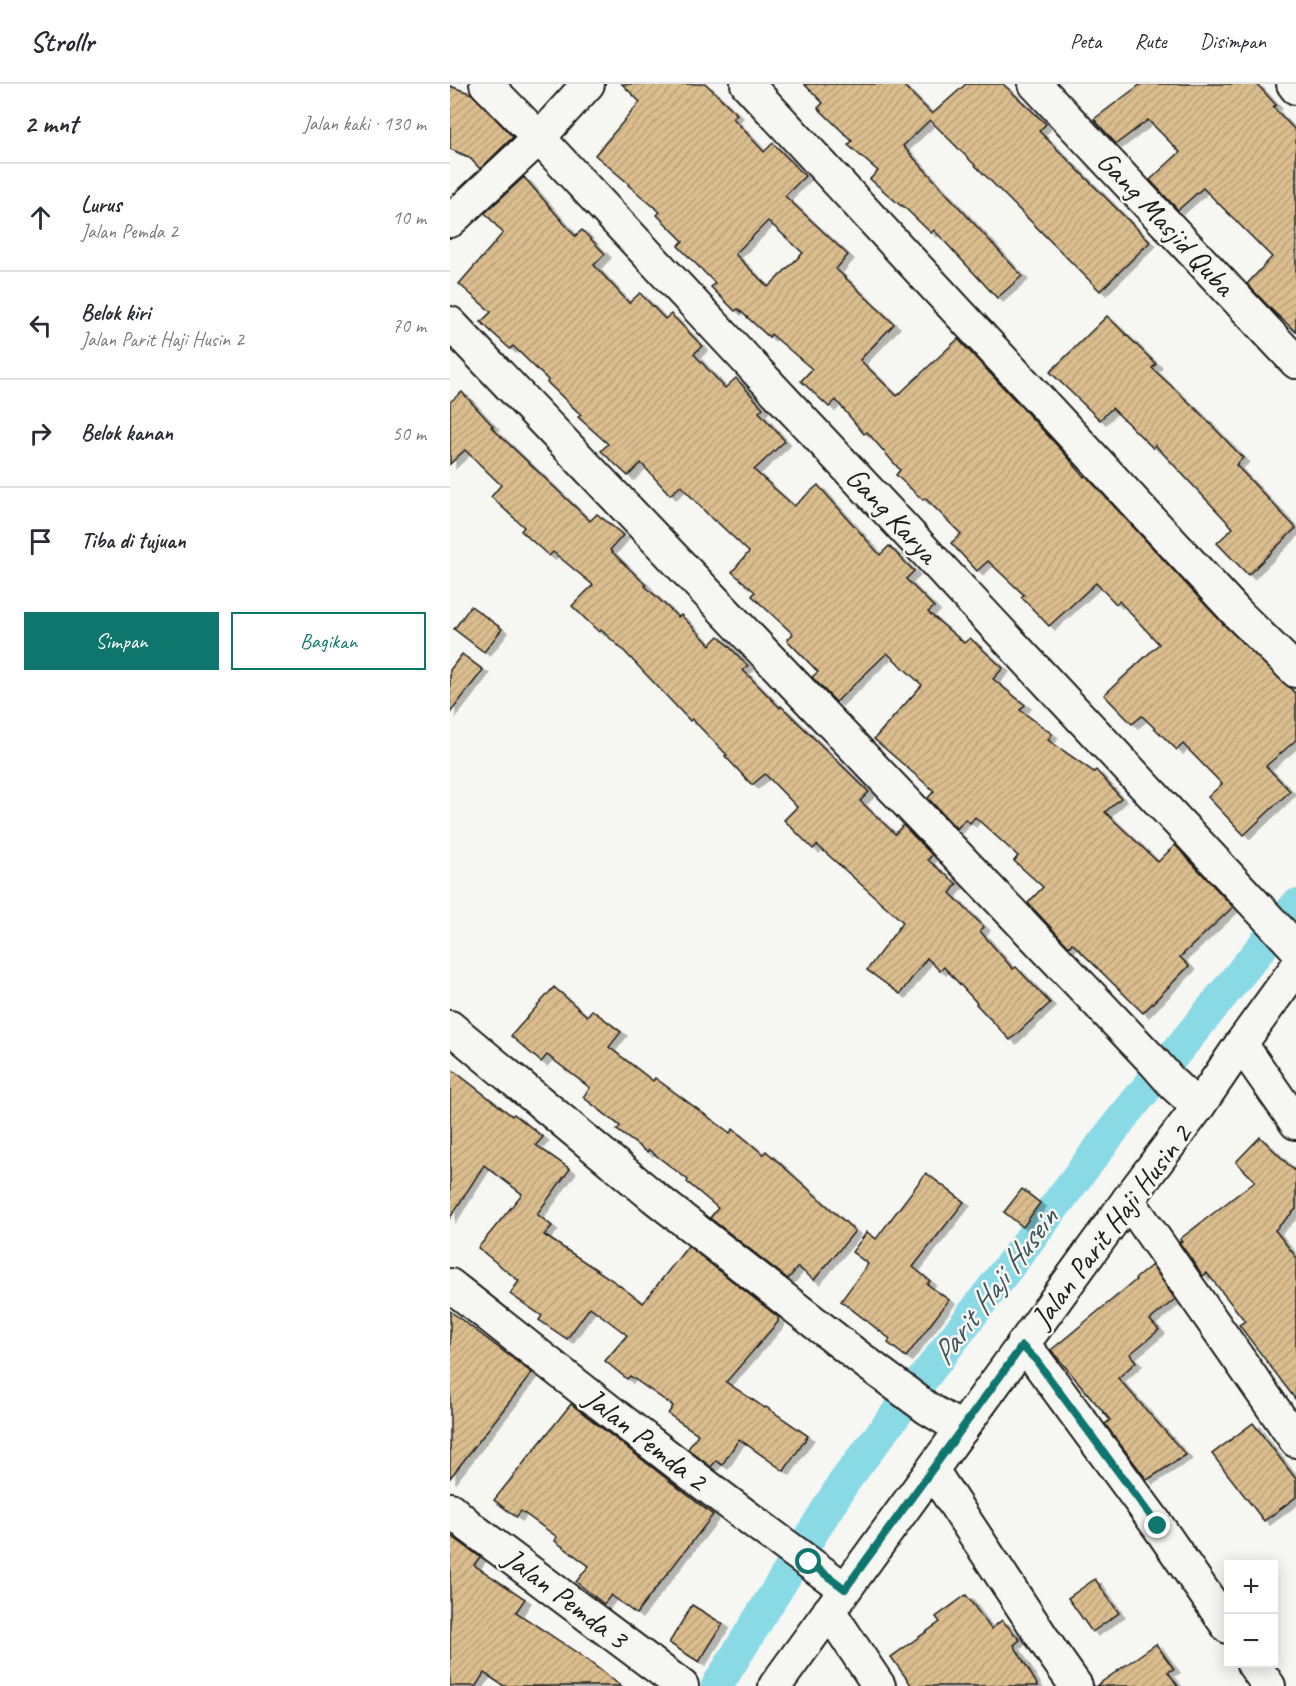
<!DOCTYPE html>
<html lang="id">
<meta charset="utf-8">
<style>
body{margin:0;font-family:Caveat,sans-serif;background:#f2f2f3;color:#2b2b33}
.controls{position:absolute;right:18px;bottom:18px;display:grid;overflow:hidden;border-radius:0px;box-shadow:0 3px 15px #0003}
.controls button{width:54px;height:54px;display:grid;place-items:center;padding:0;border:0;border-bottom:2px solid #e1e1e2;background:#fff;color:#2b2b33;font:30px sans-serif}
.stop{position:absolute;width:18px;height:18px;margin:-14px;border:4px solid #0f766e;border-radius:50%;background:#fff}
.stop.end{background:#0f766e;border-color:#fff;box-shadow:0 2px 6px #0008}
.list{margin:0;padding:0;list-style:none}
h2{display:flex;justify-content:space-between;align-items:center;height:78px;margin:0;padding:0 24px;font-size:26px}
h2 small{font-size:20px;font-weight:400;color:#7c7c81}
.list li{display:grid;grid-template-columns:39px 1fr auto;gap:18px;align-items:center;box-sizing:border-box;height:108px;padding:0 24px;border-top:2px solid #e1e1e2}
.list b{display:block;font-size:22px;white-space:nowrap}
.list p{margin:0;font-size:20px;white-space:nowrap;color:#7c7c81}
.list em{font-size:20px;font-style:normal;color:#7c7c81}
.actions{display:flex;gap:12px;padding:18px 24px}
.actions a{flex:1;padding:14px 0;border:2px solid #0f766e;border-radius:0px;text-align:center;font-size:21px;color:#0f766e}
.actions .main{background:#0f766e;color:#fff}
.icon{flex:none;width:33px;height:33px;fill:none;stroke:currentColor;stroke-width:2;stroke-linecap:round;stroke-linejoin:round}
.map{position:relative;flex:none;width:846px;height:1602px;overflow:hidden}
header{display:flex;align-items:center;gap:36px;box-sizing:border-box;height:84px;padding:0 30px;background:#fff;border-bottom:2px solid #e1e1e2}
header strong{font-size:28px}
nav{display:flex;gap:33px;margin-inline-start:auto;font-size:21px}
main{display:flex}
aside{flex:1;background:#fff}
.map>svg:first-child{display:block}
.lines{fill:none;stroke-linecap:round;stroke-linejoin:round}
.canal{stroke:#8adae6;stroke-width:32}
.building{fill:url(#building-hatch);stroke:#1c1c1c;stroke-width:1.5;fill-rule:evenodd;filter:url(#shadow)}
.minor-casing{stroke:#1c1c1c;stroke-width:36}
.minor{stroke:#f6f6f2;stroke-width:32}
.route{stroke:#0f766e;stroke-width:8}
.labels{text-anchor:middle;stroke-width:5;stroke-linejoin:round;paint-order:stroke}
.street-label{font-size:30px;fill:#1c1c1c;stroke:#f6f6f2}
.water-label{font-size:32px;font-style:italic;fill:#3d5559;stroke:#f6f6f2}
</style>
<header>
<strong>Strollr</strong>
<nav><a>Peta</a><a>Rute</a><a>Disimpan</a></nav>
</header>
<main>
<aside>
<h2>2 mnt<small>Jalan kaki · 130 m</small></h2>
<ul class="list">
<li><svg class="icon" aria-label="ahead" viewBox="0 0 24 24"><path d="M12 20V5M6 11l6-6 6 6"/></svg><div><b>Lurus</b><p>Jalan Pemda 2</p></div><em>10 m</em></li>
<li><svg class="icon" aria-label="left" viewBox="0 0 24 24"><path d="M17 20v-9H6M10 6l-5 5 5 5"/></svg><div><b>Belok kiri</b><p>Jalan Parit Haji Husin 2</p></div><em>70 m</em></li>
<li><svg class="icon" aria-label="right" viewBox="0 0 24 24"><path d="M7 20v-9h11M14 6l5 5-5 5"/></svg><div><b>Belok kanan</b></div><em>50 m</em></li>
<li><svg class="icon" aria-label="arrive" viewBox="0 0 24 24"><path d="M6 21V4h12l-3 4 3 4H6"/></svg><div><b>Tiba di tujuan</b></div></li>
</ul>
<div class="actions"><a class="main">Simpan</a><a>Bagikan</a></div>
</aside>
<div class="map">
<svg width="846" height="1602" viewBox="0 0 846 1602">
<defs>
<pattern id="building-hatch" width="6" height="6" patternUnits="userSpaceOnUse" patternTransform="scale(1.5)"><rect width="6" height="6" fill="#dbbd8e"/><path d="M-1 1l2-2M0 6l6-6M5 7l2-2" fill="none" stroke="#bba27a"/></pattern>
<filter id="shadow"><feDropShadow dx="6" dy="4" stdDeviation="0" flood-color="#0004"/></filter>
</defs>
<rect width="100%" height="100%" fill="#f6f6f2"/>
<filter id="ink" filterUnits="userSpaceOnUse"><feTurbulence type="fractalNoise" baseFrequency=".0167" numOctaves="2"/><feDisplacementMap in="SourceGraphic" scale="12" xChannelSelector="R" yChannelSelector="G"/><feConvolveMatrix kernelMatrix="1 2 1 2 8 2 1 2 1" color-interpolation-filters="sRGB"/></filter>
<g filter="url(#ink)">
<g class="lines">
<polyline class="canal" points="267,1602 394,1398 670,1037 846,821"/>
</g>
<g class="building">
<path d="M172 0H256L287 30 283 34 314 68 323 59 355 92 335 112 398 171 386 185 444 240 410 276 447 312 508 255 616 371 634 393 635 391 775 542 846 610V656L816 682 840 707 794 751 758 713 772 700 733 660 727 666 692 632 682 640 654 611 709 560 669 517 666 520 646 499 599 542 571 513 574 511 538 477 527 487 501 459 511 450 475 414 473 416 446 391 450 386 417 348 414 350 386 316 379 323 351 297 362 285 321 250 319 253 288 225 285 227 261 203 265 199 228 162 233 157 207 131 210 128 178 101 179 100 145 71 190 18ZM318 137 353 169 318 203 285 170Z"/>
<polygon points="354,0 452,0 482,30 516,0 553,0 596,40 589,47 700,158 650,207 480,36 453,62 572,192 547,214 484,146 481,149 452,121 451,122 420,95 428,87 398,61 402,57 368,24 373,19"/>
<polygon points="691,0 807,0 826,21 823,23 846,47 846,248 824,228 797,200 822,173 753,104 728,126 700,96 730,68 698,36 666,60 644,35"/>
<polygon points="0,2 22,10 63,53 30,85 19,73 0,65"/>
<polygon points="74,93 125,152 132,146 155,170 144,181 179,219 190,209 215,235 221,230 252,262 244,270 275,304 286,294 313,324 309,328 335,357 304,386 344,422 368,401 430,471 439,462 464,487 456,495 484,523 478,528 514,559 520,554 553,584 543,595 575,621 570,626 602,650 598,656 644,688 646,686 671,714 655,728 708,778 725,761 783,823 730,873 739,882 693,929 622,859 619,863 578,819 593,803 564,777 568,772 525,733 520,739 515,735 507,745 478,714 484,707 424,655 472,601 437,569 386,618 362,593 368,588 337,556 343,550 302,512 305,508 282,488 299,468 265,436 264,437 231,402 220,411 191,379 178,392 151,367 158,360 128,333 131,331 97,298 98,296 63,262 60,265 31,238 41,228 9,200 53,149 35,129"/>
<polygon points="657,232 706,280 702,284 747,326 793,374 786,381 846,444 798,491 767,459 783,444 705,361 703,364 662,324 650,336 600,288"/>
<polygon points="12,308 43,342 41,343 140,437 147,430 173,451 160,466 196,501 195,502 228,533 231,531 260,561 269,552 298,582 293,586 330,624 331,622 419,708 410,717 445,750 453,741 482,771 478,776 507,800 500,809 534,843 530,847 563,885 566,883 600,919 560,956 526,920 527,919 494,883 490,887 477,874 450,910 417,886 453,838 367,761 363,765 334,736 347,723 315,690 302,701 275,672 277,671 242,635 240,637 173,566 151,546 149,548 122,522 143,501 103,468 99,472 71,447 74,443 41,413 51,401 15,366 0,380 0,318"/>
<polygon points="21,522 52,545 34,568 4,545"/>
<polygon points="12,570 33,586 0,629 0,586"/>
<polygon points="104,903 137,932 142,926 171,948 159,963 203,997 205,994 280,1049 283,1045 313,1070 316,1067 405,1147 364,1196 348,1183 338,1195 260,1134 268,1124 237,1098 238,1096 199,1066 197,1068 167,1046 170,1042 133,1013 140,1004 97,971 91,978 61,952"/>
<polygon points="0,984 62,1032 64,1030 93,1053 86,1061 120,1085 87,1130 102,1142 94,1151 162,1196 193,1219 238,1162 328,1233 328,1238 276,1298 315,1324 316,1323 358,1352 334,1387 289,1355 272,1381 266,1377 261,1383 238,1365 248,1350 218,1330 223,1322 180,1292 177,1295 155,1277 177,1251 140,1223 117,1255 89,1236 92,1232 60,1210 69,1197 28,1164 72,1110 34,1081 0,1134"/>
<polygon points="810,1053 846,1088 846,1125 825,1146 846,1173 846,1316 789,1241 795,1237 757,1189 753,1192 729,1158 732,1157 730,1155 805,1097 786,1078"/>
<polygon points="476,1089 514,1118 463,1183 480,1197 477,1200 499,1216 456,1273 438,1259 440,1255 391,1217 418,1180 402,1168 417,1148 426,1155"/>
<polygon points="572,1105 590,1119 573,1143 554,1128"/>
<polygon points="702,1181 725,1215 700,1236 709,1246 680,1270 686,1278 668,1294 736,1371 697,1396 655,1340 660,1336 601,1266 686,1196 685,1195"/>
<polygon points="0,1227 82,1289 0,1394"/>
<polygon points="121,1320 263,1431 186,1530 161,1511 154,1520 126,1498 139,1482 105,1457 107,1453 71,1427 66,1433 44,1416"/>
<polygon points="803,1339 846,1395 846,1413 814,1437 762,1370"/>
<polygon points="0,1451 30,1473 24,1481 75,1515 66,1528 129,1570 171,1602 54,1602 34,1589 26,1602 0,1602"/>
<polygon points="645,1495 669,1529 642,1548 618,1514"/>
<polygon points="516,1511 541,1545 552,1536 570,1556 564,1561 588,1602 462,1602 441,1573 490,1538 486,1533"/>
<polygon points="242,1521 273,1540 249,1578 219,1559"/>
<polygon points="706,1560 724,1585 718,1588 728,1602 646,1602"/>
</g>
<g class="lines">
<defs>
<g id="minor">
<polyline points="36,0 89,54 846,864"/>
<polyline points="297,0 788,530 846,587"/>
<polyline points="585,0 846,278"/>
<polyline points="843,0 846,4"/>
<polyline points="0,137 89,54 138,0"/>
<polyline points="0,239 704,978 724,1001 748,1023"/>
<polyline points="0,943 204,1113 406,1271 477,1324 512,1345"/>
<polyline points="791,960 846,1039"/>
<polyline points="678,1116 846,1357"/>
<path d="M0 1201C130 1304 261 1408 395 1505"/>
<polyline points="572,1261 586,1276 708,1442 778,1543"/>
<polyline points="482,1386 602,1568 626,1602"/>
<polyline points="0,1425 20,1443 232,1602"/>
<polyline points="379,1527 429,1602"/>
<polyline points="803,1580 819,1602"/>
<polyline points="325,1602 678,1116 748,1023 791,960 846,884"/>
</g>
</defs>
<use href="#minor" class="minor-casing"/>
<use href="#minor" class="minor"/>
</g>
</g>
<g class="lines" filter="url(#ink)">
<polyline class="route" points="359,1478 395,1505 572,1262 586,1276 708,1442"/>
</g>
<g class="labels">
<g class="street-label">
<text transform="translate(716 139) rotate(47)" y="10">Gang Masjid Quba</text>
<text transform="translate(442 431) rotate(47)" y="10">Gang Karya</text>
<text transform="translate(661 1142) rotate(-53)" y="10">Jalan Parit Haji Husin 2</text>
<text transform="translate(196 1355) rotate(38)" y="10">Jalan Pemda 2</text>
<text transform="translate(116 1514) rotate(37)" y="10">Jalan Pemda 3</text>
</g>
<g class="water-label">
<text transform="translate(544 1202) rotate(-53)" y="11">Parit Haji Husein</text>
</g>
</g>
</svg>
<div class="controls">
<button>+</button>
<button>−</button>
</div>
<div class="stop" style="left:359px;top:1478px"></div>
<div class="stop end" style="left:708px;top:1442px"></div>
</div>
</main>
